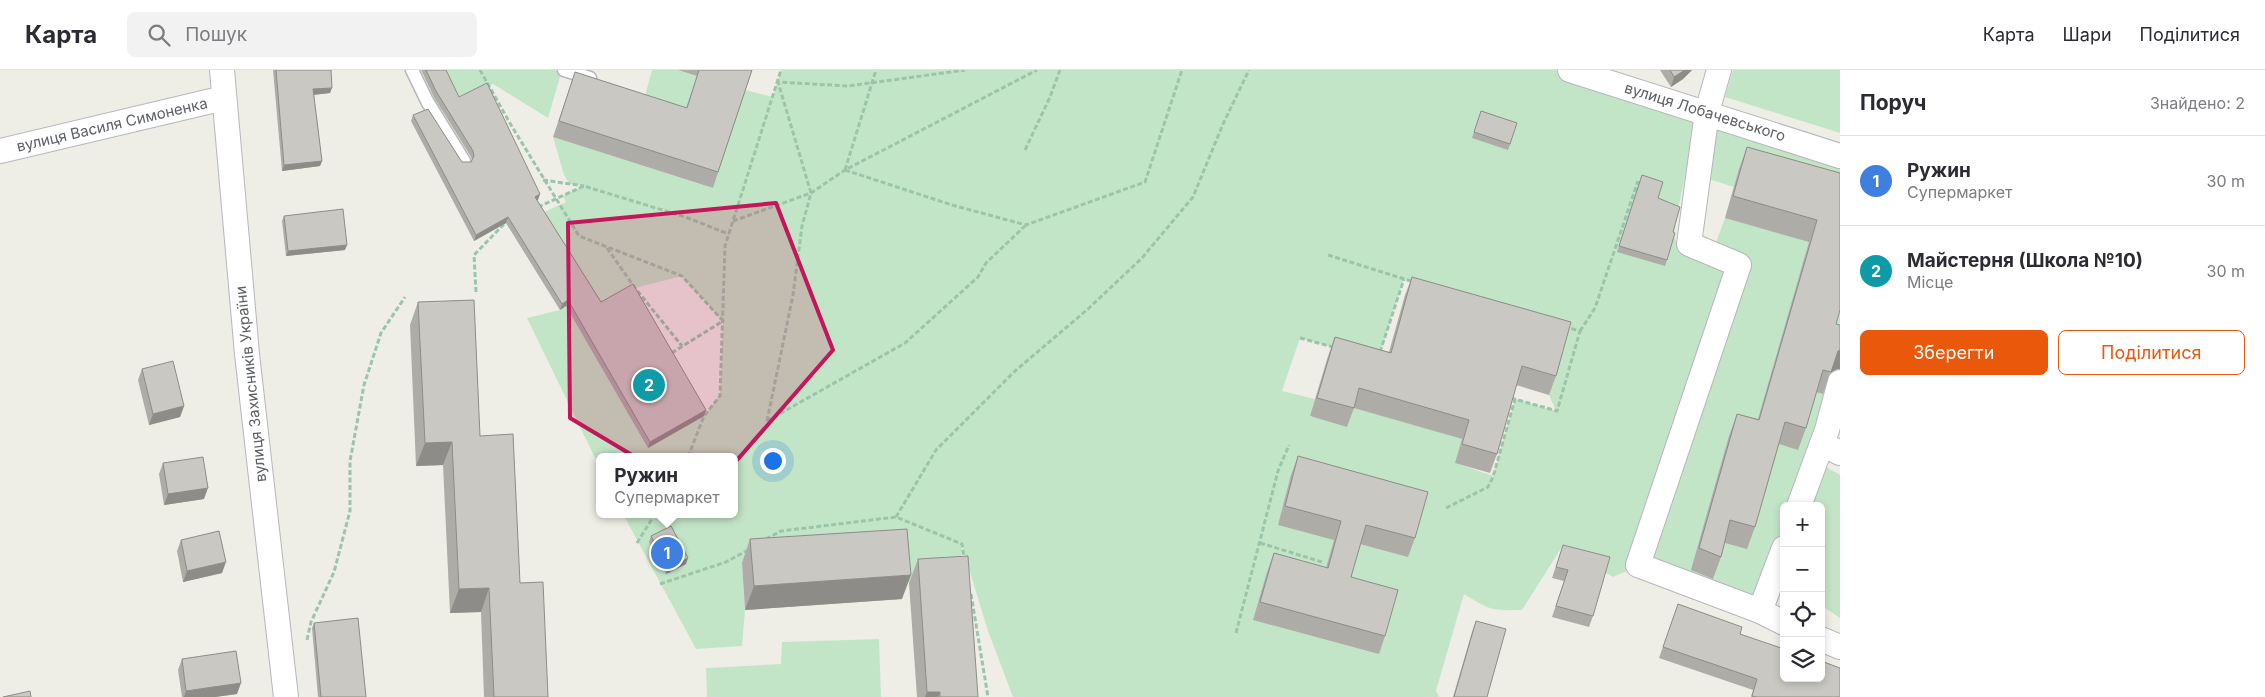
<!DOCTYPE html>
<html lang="uk">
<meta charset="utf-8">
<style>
body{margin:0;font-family:Inter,sans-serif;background:#f2f2f3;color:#2b2b33}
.controls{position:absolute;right:15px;bottom:15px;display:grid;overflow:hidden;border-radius:8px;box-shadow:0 2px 8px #0003}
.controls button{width:45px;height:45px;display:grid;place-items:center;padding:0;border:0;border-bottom:1px solid #e1e1e2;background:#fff;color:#2b2b33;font:25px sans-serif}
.you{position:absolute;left:772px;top:390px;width:18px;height:18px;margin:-12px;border:4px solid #fff;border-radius:50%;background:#1a73e8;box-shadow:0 0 0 8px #1a73e833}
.badge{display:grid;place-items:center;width:32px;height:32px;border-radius:50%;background:#ea580c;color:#fff;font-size:16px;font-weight:700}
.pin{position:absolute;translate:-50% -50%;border:2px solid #fff;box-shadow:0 1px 5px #0006}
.popup{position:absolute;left:596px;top:383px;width:142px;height:65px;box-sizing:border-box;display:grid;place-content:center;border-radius:8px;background:#fff;filter:drop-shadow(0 1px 4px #0005);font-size:16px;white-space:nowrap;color:#7c7c81}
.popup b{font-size:19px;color:#2b2b33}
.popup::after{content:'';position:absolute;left:50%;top:100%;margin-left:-10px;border:10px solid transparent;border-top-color:#fff}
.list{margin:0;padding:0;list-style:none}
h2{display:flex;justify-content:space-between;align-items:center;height:65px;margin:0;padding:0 20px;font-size:21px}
h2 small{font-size:16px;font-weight:400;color:#7c7c81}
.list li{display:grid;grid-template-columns:32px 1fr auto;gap:15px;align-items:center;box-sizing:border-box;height:90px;padding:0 20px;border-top:1px solid #e1e1e2}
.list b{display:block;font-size:19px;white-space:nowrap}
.list p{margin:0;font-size:16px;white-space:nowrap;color:#7c7c81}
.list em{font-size:16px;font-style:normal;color:#7c7c81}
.actions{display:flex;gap:10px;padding:15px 20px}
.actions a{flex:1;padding:11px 0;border:1px solid #ea580c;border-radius:8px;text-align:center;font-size:18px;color:#ea580c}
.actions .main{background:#ea580c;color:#fff}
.icon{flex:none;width:28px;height:28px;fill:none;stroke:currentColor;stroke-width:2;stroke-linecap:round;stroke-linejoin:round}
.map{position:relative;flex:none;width:1840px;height:627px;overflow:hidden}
header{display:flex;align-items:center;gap:30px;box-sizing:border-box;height:70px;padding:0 25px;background:#fff;border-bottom:1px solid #e1e1e2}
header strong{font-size:24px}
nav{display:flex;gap:28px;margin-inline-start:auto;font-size:18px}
.search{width:350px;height:45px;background:#f2f2f3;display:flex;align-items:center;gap:12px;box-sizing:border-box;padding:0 18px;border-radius:8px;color:#7c7c81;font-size:19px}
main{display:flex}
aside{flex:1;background:#fff}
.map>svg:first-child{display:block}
.green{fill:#c3e5c7;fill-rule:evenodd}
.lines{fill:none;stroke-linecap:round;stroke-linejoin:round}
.service-casing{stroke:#b6b7bc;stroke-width:15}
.minor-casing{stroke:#b6b7bc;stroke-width:26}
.path{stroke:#9bc4ab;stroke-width:3;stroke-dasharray:5 2.5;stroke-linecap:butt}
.service{stroke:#fff;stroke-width:12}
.minor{stroke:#fff;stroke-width:24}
.wall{fill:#aeaca7}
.shaded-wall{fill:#8d8c88}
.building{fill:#cac8c2;stroke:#8d8c88}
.marked{fill:#c2185b;fill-opacity:0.2;stroke:#c2185b;stroke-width:4;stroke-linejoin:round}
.labels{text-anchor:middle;stroke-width:4;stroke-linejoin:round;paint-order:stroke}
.street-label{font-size:15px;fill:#5d6065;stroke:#fff}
</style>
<header>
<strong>Карта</strong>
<div class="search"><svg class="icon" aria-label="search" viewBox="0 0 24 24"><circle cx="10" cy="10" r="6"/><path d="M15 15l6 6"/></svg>Пошук</div>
<nav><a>Карта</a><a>Шари</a><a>Поділитися</a></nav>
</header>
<main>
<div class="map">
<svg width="1840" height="627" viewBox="0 0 1840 627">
<rect width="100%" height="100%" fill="#efeee6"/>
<g class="green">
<polygon points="422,0 562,0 548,48 493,14 439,41"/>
<polygon points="652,0 678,0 697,6 681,54 641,41"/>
<path d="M781 0H1570L1840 94V312L1816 391 1840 405V548L1821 535V436H1784V516L1772 510 1760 541 1638 496 1613 507 1562 477 1522 540C1491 541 1490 540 1464 524L1436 621 1439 627H1013L988 561 962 476 960 509 901 513 742 493 745 540 742 576 696 579 623 444H734V387H600L599 396 527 248 560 240 540 144 566 132 563 126 583 116 570 114 564 105 553 67 713 118 745 20 773 27ZM1686 102 1734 117 1725 148 1709 191 1678 177 1674 166 1675 154ZM682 206 723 251 720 325 704 346 648 378 631 219ZM1404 209 1568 257 1549 325 1556 341 1515 329 1493 406 1456 393 1462 369 1353 337 1310 347 1315 329 1282 321 1300 268 1378 290Z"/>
<polygon points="1733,0 1840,0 1840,63 1725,27"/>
<polygon points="879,569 881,627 707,627 706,598 781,594 782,572"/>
</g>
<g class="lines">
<defs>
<g id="service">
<polyline points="412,0 427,31 464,91"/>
<polyline points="564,0 590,8"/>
</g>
<g id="minor">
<polyline points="222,0 247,284 286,627"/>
<polyline points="1570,0 1840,86"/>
<polyline points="1719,0 1707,42 1689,174 1739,195 1638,495 1760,541 1784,553"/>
<polyline points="0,81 224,28"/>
<polyline points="1822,374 1840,383"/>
<polyline points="1799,436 1827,360 1840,312"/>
<polyline points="1760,541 1784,478"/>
<polyline points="1821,569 1840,577"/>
</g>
</defs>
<use href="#service" class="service-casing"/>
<use href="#minor" class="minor-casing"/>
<g class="path">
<polyline points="480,0 511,55 579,166 682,206 723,251 670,284"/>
<polyline points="1025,80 1050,27 1060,0"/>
<polyline points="845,100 952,135 1026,155 1145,112 1182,0"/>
<polyline points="845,100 876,0"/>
<polyline points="543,110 584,116"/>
<polyline points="538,137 584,116 685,147 729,164"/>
<polyline points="733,151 811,123 845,100 1037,0"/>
<polyline points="607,178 635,218 682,276"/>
<polyline points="1328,185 1414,212"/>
<polyline points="476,222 474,185 507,151"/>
<polyline points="1580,261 1595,238 1638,111"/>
<polyline points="1300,268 1333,277"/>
<polyline points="1380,282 1404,209"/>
<polyline points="1511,328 1557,341 1580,261 1566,257"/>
<polyline points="767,351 793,225 802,156 811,123 778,12 848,16 965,0"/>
<polyline points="767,351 905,273 978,207 986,193 1025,156"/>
<polyline points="688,387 704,346 720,326 725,176 781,0"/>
<polyline points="1446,438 1488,417 1493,407 1515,329"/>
<polyline points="896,447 936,380 1015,301 1088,239 1142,188 1193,127 1223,54 1249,0"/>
<polyline points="766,469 781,461 896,447 962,474 964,488"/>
<polyline points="637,473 655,444"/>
<polyline points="1260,473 1322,492"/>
<polyline points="660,514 726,492 750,479"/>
<polyline points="971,524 988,627"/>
<polyline points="1236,563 1278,401 1289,375"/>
<polyline points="307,570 311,552 334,502 350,441 350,391 364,315 381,263 405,227"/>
</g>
<use href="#service" class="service"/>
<use href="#minor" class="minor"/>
</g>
<g class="wall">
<polygon points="273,0 331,0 330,23 314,25 322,91 320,96 282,101"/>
<polygon points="421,0 446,0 459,27 540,124 537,130 601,232 706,340 704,346 648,378 566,236 560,240 506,153 474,171 411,51 413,45 462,92 471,92 472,90 471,87 434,27"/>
<polygon points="678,0 752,0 713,118 553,67 575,2 686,38 697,6"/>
<polygon points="1660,0 1692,0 1683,9 1671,17"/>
<polygon points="1481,41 1517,53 1508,80 1472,68"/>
<polygon points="1747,77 1840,103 1836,254 1837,299 1830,302 1823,324 1816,322 1806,358 1798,380 1779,374 1755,457 1747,479 1725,473 1721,487 1713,509 1691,500 1729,366 1737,344 1758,349 1809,172 1725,148 1739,99"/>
<polygon points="1642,105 1658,128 1667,190 1665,196 1617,182"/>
<polygon points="284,146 345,180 286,186 282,151"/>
<polygon points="1412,207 1556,306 1549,325 1516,315 1497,384 1490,403 1455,393 1462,369 1354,338 1347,357 1310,346 1328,286 1335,267 1389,282 1405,225"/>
<polygon points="418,232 480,366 520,513 548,627 484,627 481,542 450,543 443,395 416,396 410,255"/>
<polygon points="142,299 184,336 180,347 149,355 138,310"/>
<polygon points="1298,386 1415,468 1408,487 1360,474 1351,507 1385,566 1379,584 1253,550 1267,502 1274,483 1326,498 1334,470 1278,455 1291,405"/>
<polygon points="163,393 204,429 164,435 159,404"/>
<polygon points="651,466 686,494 666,504 649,472"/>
<polygon points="750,469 902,529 745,540 742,493"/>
<polygon points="181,470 222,503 183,512 177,481"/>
<polygon points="1563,475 1593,546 1589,557 1552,547 1564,511 1552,508"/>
<polygon points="918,489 978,627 917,627 909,513"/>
<polygon points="1678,534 1740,564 1840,627 1751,627 1753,620 1659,588"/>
<polygon points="1476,551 1487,627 1453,627 1472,562"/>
<polygon points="314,553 366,627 318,627 312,558"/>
<polygon points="182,589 237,624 215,627 182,627 178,600"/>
</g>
<g class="shaded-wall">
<polygon points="1685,0 1692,0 1683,9 1671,17 1674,7"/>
<polygon points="332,18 330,23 311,25 313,19"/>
<polygon points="322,91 320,96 282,101 284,95"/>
<polygon points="540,124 538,130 532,132 535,127"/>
<polygon points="508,147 506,153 474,171 476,165"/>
<polygon points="347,175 345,180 286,186 288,181"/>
<polygon points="568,230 566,236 560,240 562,234"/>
<polygon points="1840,280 1840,299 1837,299 1830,303 1838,281"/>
<polygon points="184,336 180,347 149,355 153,344"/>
<polygon points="706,340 704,346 648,378 650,372"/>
<polygon points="452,372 443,395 416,396 425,373"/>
<polygon points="208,418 204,429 164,435 168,424"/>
<polygon points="688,488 686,494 666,504 668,499"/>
<polygon points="226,492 222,503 183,512 187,501"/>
<polygon points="911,505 902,529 745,540 754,516"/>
<polygon points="489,518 481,542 450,543 459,519"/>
<polygon points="241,613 237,624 215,627 184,627 186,621"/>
<polygon points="927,622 940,622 938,627 925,627"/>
</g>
<g class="building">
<polygon points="276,0 331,0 332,18 313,19 322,91 284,95"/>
<polygon points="426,0 446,0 459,27 487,13 540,124 535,127 601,232 633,214 706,340 650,372 568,230 562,234 508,147 476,165 413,45 428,39 462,92 471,92 474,86 473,81 436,21"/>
<polygon points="699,0 752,0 718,102 559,51 575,2 687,38"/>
<polygon points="1670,0 1685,0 1674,7"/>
<polygon points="1481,41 1517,53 1510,74 1474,62"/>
<polygon points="1747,77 1840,103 1840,240 1836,254 1840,255 1840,280 1838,281 1831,302 1823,300 1806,358 1785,352 1755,457 1730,450 1721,487 1699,478 1737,344 1759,350 1817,150 1733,126"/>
<polygon points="1642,105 1663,112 1658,128 1680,137 1673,162 1675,163 1667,190 1619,176"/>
<polygon points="343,139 347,175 288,181 284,146"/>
<polygon points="1412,207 1571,252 1556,306 1522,296 1497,384 1462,374 1469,350 1359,318 1354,338 1317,328 1335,267 1391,283"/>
<polygon points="474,230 480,366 513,364 520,513 543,512 548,627 494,627 489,518 459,519 452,372 425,373 418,232"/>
<polygon points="173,291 184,336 153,344 142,299"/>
<polygon points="1298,386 1428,422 1415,468 1366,455 1351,507 1398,520 1385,566 1260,532 1274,483 1328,498 1341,451 1285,436"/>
<polygon points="203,387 208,418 168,424 163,393"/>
<polygon points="671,456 688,488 668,499 651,466"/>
<polygon points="907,459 911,505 754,516 750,469"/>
<polygon points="219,461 226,492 187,501 181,470"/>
<polygon points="1563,475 1610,487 1593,546 1556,536 1568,500 1556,497"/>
<polygon points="968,486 978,627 940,627 940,622 927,622 918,489"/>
<polygon points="1678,534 1742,557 1740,564 1784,579 1784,608 1821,608 1821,591 1840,598 1840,627 1756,627 1752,626 1757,609 1663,577"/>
<polygon points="358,548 366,627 321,627 314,553"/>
<polygon points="1476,551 1506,559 1487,627 1454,627"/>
<polygon points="236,581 241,613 186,621 182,589"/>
<polygon points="30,621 31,627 3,627"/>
</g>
<path class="marked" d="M776 133 833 280 704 428 570 348 568 153Z"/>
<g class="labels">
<g class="street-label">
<text transform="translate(1705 42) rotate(17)" y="5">вулиця Лобачевського</text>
<text transform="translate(112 55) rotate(-13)" y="5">вулиця Василя Симоненка</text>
<text transform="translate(251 314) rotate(-96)" y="5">вулиця Захисників України</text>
</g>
</g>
</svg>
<div class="controls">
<button>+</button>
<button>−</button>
<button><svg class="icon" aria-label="locate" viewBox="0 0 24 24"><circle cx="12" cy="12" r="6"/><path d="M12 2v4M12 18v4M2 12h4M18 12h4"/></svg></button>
<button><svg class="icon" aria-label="layers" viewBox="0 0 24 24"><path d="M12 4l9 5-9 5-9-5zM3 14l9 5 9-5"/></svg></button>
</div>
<div class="you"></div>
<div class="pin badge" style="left:667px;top:483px;background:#3f7fe0">1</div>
<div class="popup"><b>Ружин</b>Супермаркет</div>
<div class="pin badge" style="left:649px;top:315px;background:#0f9aa8">2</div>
</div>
<aside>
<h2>Поруч<small>Знайдено: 2</small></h2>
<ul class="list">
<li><span class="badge" style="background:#3f7fe0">1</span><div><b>Ружин</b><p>Супермаркет</p></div><em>30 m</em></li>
<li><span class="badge" style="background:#0f9aa8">2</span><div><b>Майстерня (Школа №10)</b><p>Місце</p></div><em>30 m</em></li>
</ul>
<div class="actions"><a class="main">Зберегти</a><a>Поділитися</a></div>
</aside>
</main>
